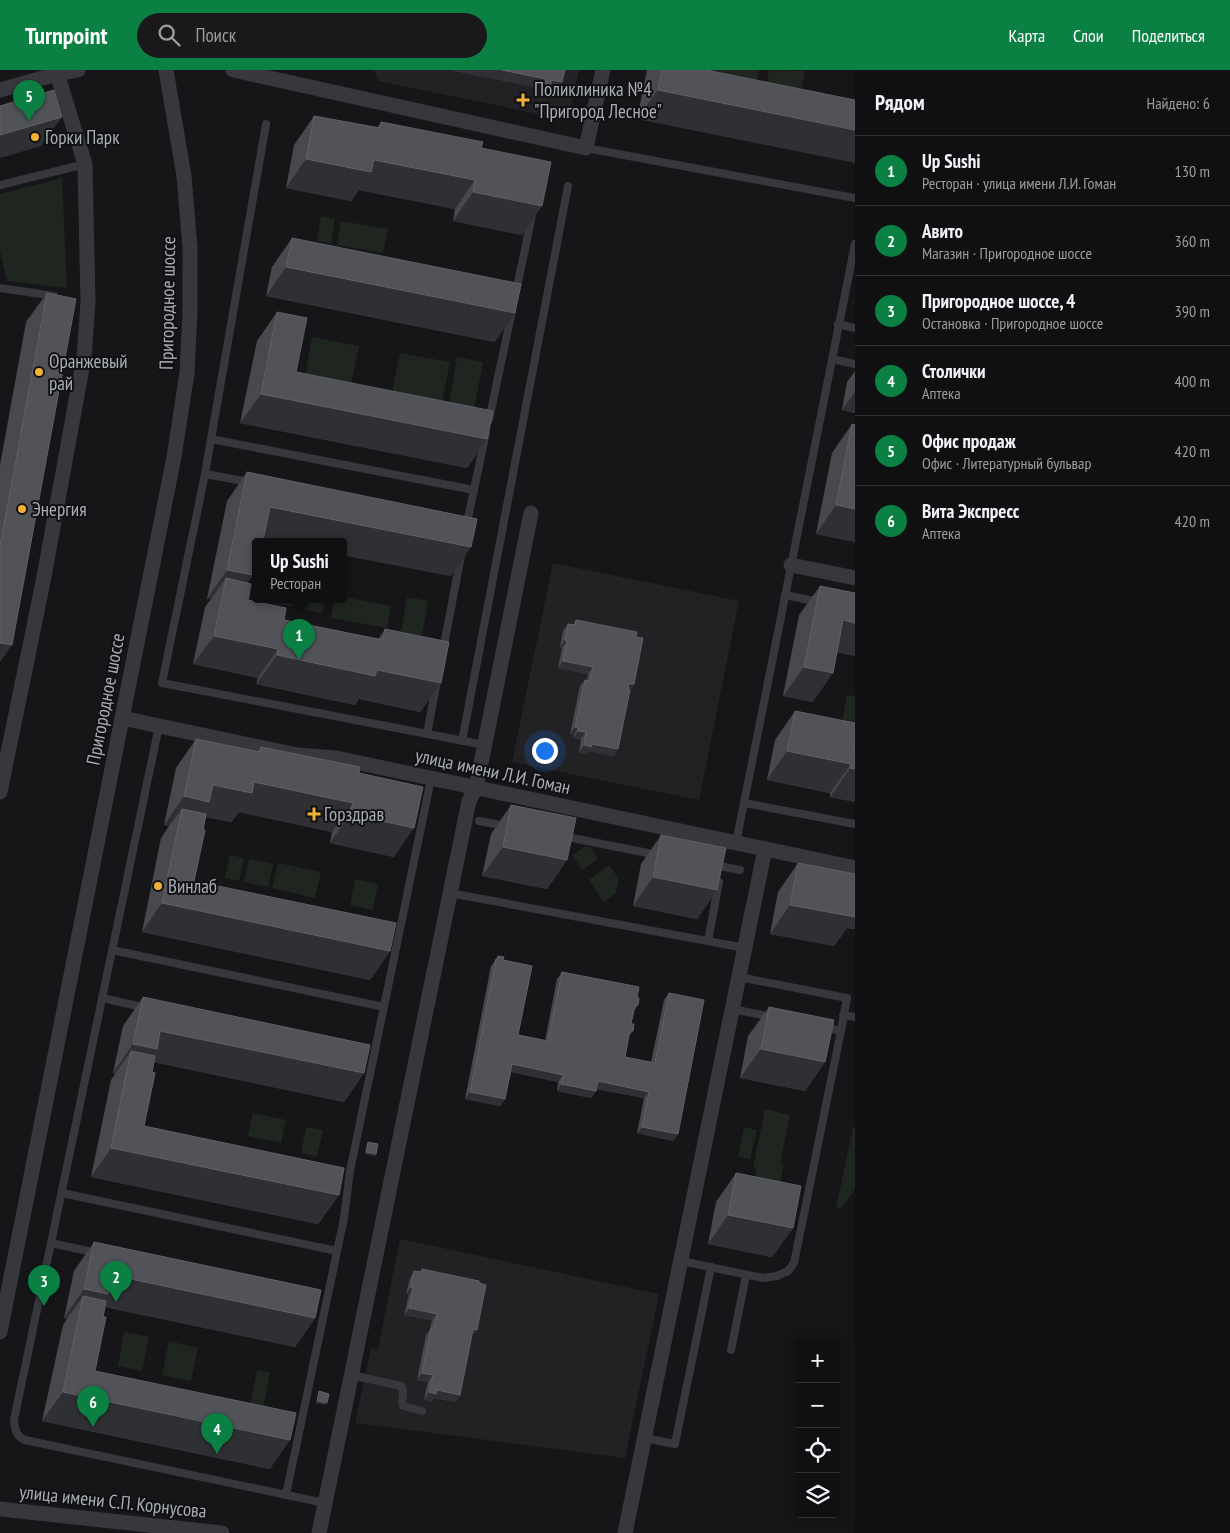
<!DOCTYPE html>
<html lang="ru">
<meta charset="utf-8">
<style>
body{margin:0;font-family:"PT Sans Narrow",sans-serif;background:#19191b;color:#f1f3f6}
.controls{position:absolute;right:15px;bottom:15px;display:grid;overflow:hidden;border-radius:5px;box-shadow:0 2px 12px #0003}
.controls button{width:45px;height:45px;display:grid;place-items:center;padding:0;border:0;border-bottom:1px solid #303032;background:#101012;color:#f1f3f6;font:25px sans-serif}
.you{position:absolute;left:544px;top:680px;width:18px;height:18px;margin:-12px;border:4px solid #fff;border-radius:50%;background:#1a73e8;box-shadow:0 0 0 8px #1a73e833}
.badge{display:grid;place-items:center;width:32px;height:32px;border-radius:50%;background:#0b8043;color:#fff;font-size:16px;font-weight:700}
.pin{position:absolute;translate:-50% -41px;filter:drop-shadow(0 1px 2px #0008)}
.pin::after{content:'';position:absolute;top:26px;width:18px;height:15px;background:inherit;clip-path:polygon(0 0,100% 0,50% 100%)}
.popup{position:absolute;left:252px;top:468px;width:95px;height:65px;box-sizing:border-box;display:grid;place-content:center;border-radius:5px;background:#101012;filter:drop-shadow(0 1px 4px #0005);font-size:16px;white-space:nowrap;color:#9c9d9f}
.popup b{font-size:19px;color:#f1f3f6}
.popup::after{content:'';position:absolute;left:50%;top:100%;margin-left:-10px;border:10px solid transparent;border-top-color:#101012}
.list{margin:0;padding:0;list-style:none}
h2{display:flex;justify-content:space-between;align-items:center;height:65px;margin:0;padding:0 20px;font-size:21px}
h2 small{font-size:16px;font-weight:400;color:#9c9d9f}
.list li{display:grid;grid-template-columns:32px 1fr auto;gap:15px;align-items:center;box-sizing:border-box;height:70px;padding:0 20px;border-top:1px solid #303032}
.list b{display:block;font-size:19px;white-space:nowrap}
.list p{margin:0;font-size:16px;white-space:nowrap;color:#9c9d9f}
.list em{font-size:16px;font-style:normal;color:#9c9d9f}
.icon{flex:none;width:28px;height:28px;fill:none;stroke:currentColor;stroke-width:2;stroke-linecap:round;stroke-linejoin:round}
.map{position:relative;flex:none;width:855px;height:1463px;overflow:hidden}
header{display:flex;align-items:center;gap:30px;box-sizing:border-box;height:70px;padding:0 25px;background:#0b8043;color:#fff}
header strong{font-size:24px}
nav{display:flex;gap:28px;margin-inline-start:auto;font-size:18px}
.search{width:350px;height:45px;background:#19191b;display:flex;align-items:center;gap:12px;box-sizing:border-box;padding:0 18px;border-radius:28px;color:#9c9d9f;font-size:19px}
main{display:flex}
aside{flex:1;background:#101012}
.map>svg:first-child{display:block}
.built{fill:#222225}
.green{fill:#1e261f}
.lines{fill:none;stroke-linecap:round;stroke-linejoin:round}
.lane{stroke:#37383d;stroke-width:8}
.street{stroke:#37383d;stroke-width:15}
.wall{fill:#47494d}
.shaded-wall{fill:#2f3033}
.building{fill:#525359;stroke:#5f6168}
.poi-dot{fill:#f2b134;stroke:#111113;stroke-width:2}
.labels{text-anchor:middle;stroke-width:4;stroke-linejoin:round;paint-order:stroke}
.poi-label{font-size:19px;fill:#a8adb8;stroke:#111113;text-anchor:start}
.street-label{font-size:19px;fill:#a8adb8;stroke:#111113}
</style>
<header>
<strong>Turnpoint</strong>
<div class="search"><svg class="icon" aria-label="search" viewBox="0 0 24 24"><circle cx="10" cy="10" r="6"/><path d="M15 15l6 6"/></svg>Поиск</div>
<nav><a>Карта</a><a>Слои</a><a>Поделиться</a></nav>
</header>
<main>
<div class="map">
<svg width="855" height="1463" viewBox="0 0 855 1463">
<rect width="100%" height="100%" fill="#161618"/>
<g class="built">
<polygon points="374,0 579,0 568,50 378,11"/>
<polygon points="553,493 739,531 699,730 512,692"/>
<polygon points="400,1169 659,1224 625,1388 355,1353 371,1278 378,1279"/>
</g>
<g class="green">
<polygon points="699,0 759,0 755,21"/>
<polygon points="769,0 805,1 799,30 765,23"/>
<polygon points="62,108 67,218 7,211 0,181 0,124"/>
<polygon points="321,146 335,149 331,173 317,171"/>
<polygon points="341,151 388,159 383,183 337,175"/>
<polygon points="312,267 359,276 351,314 305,306"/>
<polygon points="400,283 450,292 442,332 392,323"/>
<polygon points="457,287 483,292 473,345 448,340"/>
<polygon points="343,527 391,536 387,558 331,548 335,529 343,529"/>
<polygon points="407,527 428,531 422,566 401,562"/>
<polygon points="257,529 325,529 322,543"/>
<polygon points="847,625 855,626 855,659 841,657"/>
<polygon points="586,776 590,777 598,789 582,800 572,785"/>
<polygon points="230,785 244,788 239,811 225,808"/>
<polygon points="249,789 273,794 268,817 244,812"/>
<polygon points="278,793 321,802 315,828 272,818"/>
<polygon points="609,795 619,809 616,823 604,832 589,810"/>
<polygon points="355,809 378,814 373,840 350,835"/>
<polygon points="765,1039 790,1045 780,1093 784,1094 780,1112 755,1107 757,1099 753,1098"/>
<polygon points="253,1043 286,1050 281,1073 248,1066"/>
<polygon points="306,1057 323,1060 317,1087 301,1083"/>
<polygon points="744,1057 757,1060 750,1089 738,1087"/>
<polygon points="853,1057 855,1058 855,1119 841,1139 836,1138"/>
<polygon points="124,1262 149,1267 142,1301 118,1296"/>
<polygon points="169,1271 198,1278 191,1311 162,1305"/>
<polygon points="257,1300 270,1303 263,1338 250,1335"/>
</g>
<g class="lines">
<g class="lane">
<polyline points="266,54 211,369 474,420"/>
<polyline points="586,78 855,128"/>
<polyline points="0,115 85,94"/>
<polyline points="0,218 54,226"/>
<polyline points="516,222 532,145"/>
<polyline points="838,254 855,258"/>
<polyline points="832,289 855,294"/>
<polyline points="489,350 512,241"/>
<polyline points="205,404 211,369"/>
<polyline points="249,412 205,404 162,613 485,675"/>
<polyline points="466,457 486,363"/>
<polyline points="785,525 819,532"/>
<polyline points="443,580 461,486"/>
<path d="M159 656 14 1350C15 1360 16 1366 25 1370L325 1433"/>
<polyline points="427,664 437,611"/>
<polyline points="462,671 568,116"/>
<polyline points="744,733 855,754"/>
<polyline points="479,751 506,756"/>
<polyline points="562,766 658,785"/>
<polyline points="736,773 855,174"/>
<polyline points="714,795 740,800"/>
<polyline points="450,823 745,878"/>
<polyline points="708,871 719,812"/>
<polyline points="112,880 384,937"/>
<polyline points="739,907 847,928 841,961"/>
<polyline points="102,928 147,938"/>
<polyline points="732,939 772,947"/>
<polyline points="843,945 855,947"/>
<polyline points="62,1123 337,1181"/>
<polyline points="51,1173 97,1183"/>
<polyline points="681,1191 763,1208 777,1206 788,1201 794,1193 841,961 822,957"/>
<polyline points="731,1280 746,1205"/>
<path d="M351 1305 401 1316C406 1323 400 1329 403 1336L422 1341"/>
<polyline points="645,1368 675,1374 711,1197"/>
<polyline points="286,1425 344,1148 350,1101 431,709"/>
</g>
<g class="street">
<polyline points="233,0 586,78 603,0"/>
<polyline points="0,20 57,4 78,0"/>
<polyline points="791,495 855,508"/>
<polyline points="122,648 297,685 336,688 855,798"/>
<polyline points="0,722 43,512 84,287 88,232 85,94 56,0"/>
<polyline points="0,1262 174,387 187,303 190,242 190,178 184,106 166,0"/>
<polyline points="0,1439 222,1463"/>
<polyline points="319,1463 469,731 476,718 531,443"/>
<polyline points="625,1463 765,779"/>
</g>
</g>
<g class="wall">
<polygon points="450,0 565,0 556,21 547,20 544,24 539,23 540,18"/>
<polygon points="647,0 706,0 637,49"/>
<polygon points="314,46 377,58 381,52 481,78 522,165 453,151 455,139 359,120 351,131 286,118 294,75"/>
<polygon points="292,168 495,272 266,226 272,197"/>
<polygon points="47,223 0,592 0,395 26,252"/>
<polygon points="277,242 296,302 487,369 467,398 240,353 257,271"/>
<polygon points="855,301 855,343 842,340 847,312"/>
<polygon points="852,354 855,472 816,464 832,383"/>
<polygon points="247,402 451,506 343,485 343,471 277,471 263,469 255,471 253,505 247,513 248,530 284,550 378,569 385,559 441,613 420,642 359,629 355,635 256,614 258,608 193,594 205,537 211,529 207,529 227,431"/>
<polygon points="820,516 855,523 855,586 837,582 813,632 783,626 799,545"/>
<polygon points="576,550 636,567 634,614 630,620 618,679 613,686 588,681 586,684 579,682 581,669 573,668 574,665 570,664 580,616 585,610 587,610 588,604 558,598 562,578 560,577 563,561 568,554 573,555"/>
<polygon points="795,641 855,676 855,732 830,727 830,723 767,710 775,670"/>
<polygon points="196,669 258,682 261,677 359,703 394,787 330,773 332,762 239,742 231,752 206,747 194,811 390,881 370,910 142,862 161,768 169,756 164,755 176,698"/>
<polygon points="511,735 567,790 547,819 482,806 491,764"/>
<polygon points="661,765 717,820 697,849 633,836 641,794"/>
<polygon points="798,793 855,804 855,859 847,858 834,876 770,864 778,822"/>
<polygon points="498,886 503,890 518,965 545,971 557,909 562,902 637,927 638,935 634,941 631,954 633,961 629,966 625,987 651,992 664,930 669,923 678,1064 673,1071 637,1063 644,1028 596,1019 591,1028 557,1021 558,1012 511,1002 505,1029 500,1036 465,1029 491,896"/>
<polygon points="143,927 364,1003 344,1032 154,992 144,1056 339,1125 318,1154 91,1107 111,1010 115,1004 113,1003 123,956"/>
<polygon points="769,937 825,992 805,1021 740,1008 748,966"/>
<polygon points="368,1072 376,1084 375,1086 365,1084 367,1075"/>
<polygon points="736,1103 793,1158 772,1187 708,1174 716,1132"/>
<polygon points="94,1172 315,1248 295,1277 105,1237 95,1301 270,1399 42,1351 63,1255 67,1249 64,1248 74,1201"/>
<polygon points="422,1199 472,1267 460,1325 455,1332 434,1328 431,1331 424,1329 428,1312 417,1310 426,1265 430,1260 432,1250 404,1245 409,1225 406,1224 410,1208 414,1201 420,1202"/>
</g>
<g class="shaded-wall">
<polygon points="450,0 502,0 546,9 540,18"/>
<polygon points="551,10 562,12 556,21 547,20 544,24 539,23 545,14"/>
<polygon points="658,20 855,60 855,93 637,49"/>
<polygon points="62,47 41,76 0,88 0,65"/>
<polygon points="306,89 374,90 475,110 455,139 359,120 351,131 286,118"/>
<polygon points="473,122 542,136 522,165 453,151"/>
<polygon points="286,197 515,243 495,272 266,226"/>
<polygon points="855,322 855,343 842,340"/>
<polygon points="261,324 487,369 467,398 240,353"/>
<polygon points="836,435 855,439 855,472 816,464"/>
<polygon points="270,437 471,477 451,506 343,485 343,471 277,471 250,466"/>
<polygon points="227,500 253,505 233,534 226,508 211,529 207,529"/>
<polygon points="843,550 855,553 855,586 823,579"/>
<polygon points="214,566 278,579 258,608 193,594"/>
<polygon points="565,570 567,571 562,578 560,577"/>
<polygon points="0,573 12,575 0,592"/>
<polygon points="277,585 377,600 441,613 420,642 359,629 355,635 256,614"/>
<polygon points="563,591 593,597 588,604 558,598"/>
<polygon points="804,597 833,603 813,632 783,626"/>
<polygon points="629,614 634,614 629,621 624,621"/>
<polygon points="575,657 578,658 574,665 570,664"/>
<polygon points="578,661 586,662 581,669 573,668"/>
<polygon points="592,674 618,679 613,686 588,681 586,684 579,682 584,675"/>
<polygon points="787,681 851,694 830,723 767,710"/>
<polygon points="850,698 855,699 855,732 830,727"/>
<polygon points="254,712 353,733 332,762 239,742 231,752 200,746 182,739 169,756 164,755 184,726 213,715"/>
<polygon points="350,744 414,758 394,787 330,773"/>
<polygon points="503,777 567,790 547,819 482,806"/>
<polygon points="653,807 717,820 697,849 633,836"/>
<polygon points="855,832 855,859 847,858 834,876 770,864 790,835"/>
<polygon points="162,833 390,881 370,910 142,862"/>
<polygon points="160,961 364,1003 344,1032 148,991 131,981 115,1004 113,1003 133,974"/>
<polygon points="761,979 825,992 805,1021 740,1008"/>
<polygon points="512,994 563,1005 558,1012 507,1001"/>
<polygon points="598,1011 649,1022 644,1028 593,1018"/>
<polygon points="561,1014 596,1021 591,1028 557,1021"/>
<polygon points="470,1022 505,1029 500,1036 465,1029"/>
<polygon points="642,1057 678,1064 673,1071 637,1063"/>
<polygon points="111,1078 339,1125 318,1154 91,1107"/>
<polygon points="366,1082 376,1084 375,1086 365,1084"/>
<polygon points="728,1145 793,1158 772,1187 708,1174"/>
<polygon points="112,1205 315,1248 295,1277 100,1236 83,1226 67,1249 64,1248 84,1219"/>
<polygon points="411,1217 413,1218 409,1225 406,1224"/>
<polygon points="409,1238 437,1244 432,1250 404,1245"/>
<polygon points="473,1259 477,1260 472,1267"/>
<polygon points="422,1303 433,1305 428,1312 417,1310"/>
<polygon points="437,1320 460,1325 455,1332 434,1328 431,1331 424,1329 429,1322"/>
<polygon points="63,1322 290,1370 270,1399 42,1351"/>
<polygon points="317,1331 327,1333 325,1335 315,1333"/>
</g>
<g class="building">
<polygon points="502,0 565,0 562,12 551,10 551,14 545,14 546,9"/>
<polygon points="662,0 706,0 855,30 855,60 658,20"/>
<polygon points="54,20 62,47 0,65 0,36"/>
<polygon points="314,46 380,58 381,52 483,72 481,78 551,92 542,136 473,122 475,110 374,90 371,102 306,89"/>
<polygon points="292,168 521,214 515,243 286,197"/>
<polygon points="47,223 76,229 12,575 0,573 0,476"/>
<polygon points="277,242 307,248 296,302 493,341 487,369 261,324"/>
<polygon points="852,354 855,355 855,439 836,435"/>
<polygon points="247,402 477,449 471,477 270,437 263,471 255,471 255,493 253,505 227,500"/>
<polygon points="226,508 251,514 248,530 286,538 284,550 383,570 385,559 449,572 441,613 377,600 375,606 277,585 278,579 214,566"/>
<polygon points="820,516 855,523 855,553 843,550 833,603 804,597"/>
<polygon points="576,550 637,562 636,567 643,568 634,614 629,614 628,619 630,620 618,679 592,674 591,677 584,675 586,662 578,661 578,658 575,657 585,610 590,611 593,597 563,591 567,571 565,570 568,554 575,555"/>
<polygon points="795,641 855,653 855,671 854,676 855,676 855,699 850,698 851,694 787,681"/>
<polygon points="196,669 260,682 261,677 360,697 359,703 423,717 414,758 350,744 353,733 254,712 252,723 213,715 209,732 184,726"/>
<polygon points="511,735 576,748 567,790 503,777"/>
<polygon points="182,739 206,744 203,759 205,760 194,811 396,853 390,881 162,833"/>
<polygon points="661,765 726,778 717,820 653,807"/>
<polygon points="798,793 855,804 855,847 790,835"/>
<polygon points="498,886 504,887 503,890 532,896 518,965 548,971 562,902 639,917 637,927 639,928 638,935 635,935 631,954 634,954 633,961 630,960 625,987 655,993 669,923 704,930 678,1064 642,1057 649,1022 598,1011 596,1021 561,1014 563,1005 512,994 505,1029 470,1022 496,889 498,889"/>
<polygon points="143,927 370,975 364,1003 160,961 157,979 133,974"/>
<polygon points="769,937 834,950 825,992 761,979"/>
<polygon points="131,981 155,986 152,1002 155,1003 144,1056 344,1098 339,1125 111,1078"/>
<polygon points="368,1072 378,1074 376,1084 366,1082"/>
<polygon points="736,1103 801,1116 793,1158 728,1145"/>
<polygon points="94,1172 321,1220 315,1248 112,1205 108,1224 84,1219"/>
<polygon points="422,1199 479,1211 479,1213 486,1215 477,1260 473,1259 460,1325 437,1320 436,1324 429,1322 433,1305 422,1303 431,1258 434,1258 437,1244 409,1238 413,1218 411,1217 414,1201 422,1202"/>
<polygon points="83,1226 106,1231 103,1247 106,1247 95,1301 296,1343 290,1370 63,1322"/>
<polygon points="319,1321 329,1324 327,1333 317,1331"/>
</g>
<g class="poi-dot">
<path d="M520.5 22.5h5v5h5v5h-5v5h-5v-5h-5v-5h5z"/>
<circle cx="35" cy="67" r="5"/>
<circle cx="39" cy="302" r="5"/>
<circle cx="22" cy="439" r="5"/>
<path d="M311.5 736.5h5v5h5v5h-5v5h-5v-5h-5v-5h5z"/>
<circle cx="158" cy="816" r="5"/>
</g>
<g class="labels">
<g class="poi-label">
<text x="534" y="26">Поликлиника №4<tspan x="534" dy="22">"Пригород Лесное"</tspan></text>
<text x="45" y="74">Горки Парк</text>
<text x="49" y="298">Оранжевый<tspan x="49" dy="22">рай</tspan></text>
<text x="32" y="446">Энергия</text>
<text x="324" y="751">Горздрав</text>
<text x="168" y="823">Винлаб</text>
</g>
<g class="street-label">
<text transform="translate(167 233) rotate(-89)" y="7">Пригородное шоссе</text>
<text transform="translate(105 629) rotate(-79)" y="7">Пригородное шоссе</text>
<text transform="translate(493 701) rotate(12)" y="7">улица имени Л.И. Гоман</text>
<text transform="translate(113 1431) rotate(6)" y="7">улица имени С.П. Корнусова</text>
</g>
</g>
</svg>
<div class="controls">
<button>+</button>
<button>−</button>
<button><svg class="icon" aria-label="locate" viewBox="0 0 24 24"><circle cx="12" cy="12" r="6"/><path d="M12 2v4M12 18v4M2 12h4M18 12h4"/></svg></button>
<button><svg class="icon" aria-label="layers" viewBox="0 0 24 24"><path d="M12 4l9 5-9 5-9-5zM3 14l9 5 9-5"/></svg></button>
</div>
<div class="you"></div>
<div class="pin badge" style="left:299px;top:590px">1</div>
<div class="popup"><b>Up Sushi</b>Ресторан</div>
<div class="pin badge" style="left:116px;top:1232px">2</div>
<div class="pin badge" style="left:44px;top:1236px">3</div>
<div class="pin badge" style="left:217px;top:1384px">4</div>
<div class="pin badge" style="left:29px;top:51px">5</div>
<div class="pin badge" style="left:93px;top:1357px">6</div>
</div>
<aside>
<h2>Рядом<small>Найдено: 6</small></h2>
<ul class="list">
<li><span class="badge">1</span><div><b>Up Sushi</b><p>Ресторан · улица имени Л.И. Гоман</p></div><em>130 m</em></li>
<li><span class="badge">2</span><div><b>Авито</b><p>Магазин · Пригородное шоссе</p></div><em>360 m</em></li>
<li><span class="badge">3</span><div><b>Пригородное шоссе, 4</b><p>Остановка · Пригородное шоссе</p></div><em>390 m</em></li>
<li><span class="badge">4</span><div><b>Столички</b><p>Аптека</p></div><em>400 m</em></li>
<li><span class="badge">5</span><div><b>Офис продаж</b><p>Офис · Литературный бульвар</p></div><em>420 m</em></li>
<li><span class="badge">6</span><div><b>Вита Экспресс</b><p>Аптека</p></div><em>420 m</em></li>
</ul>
</aside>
</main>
